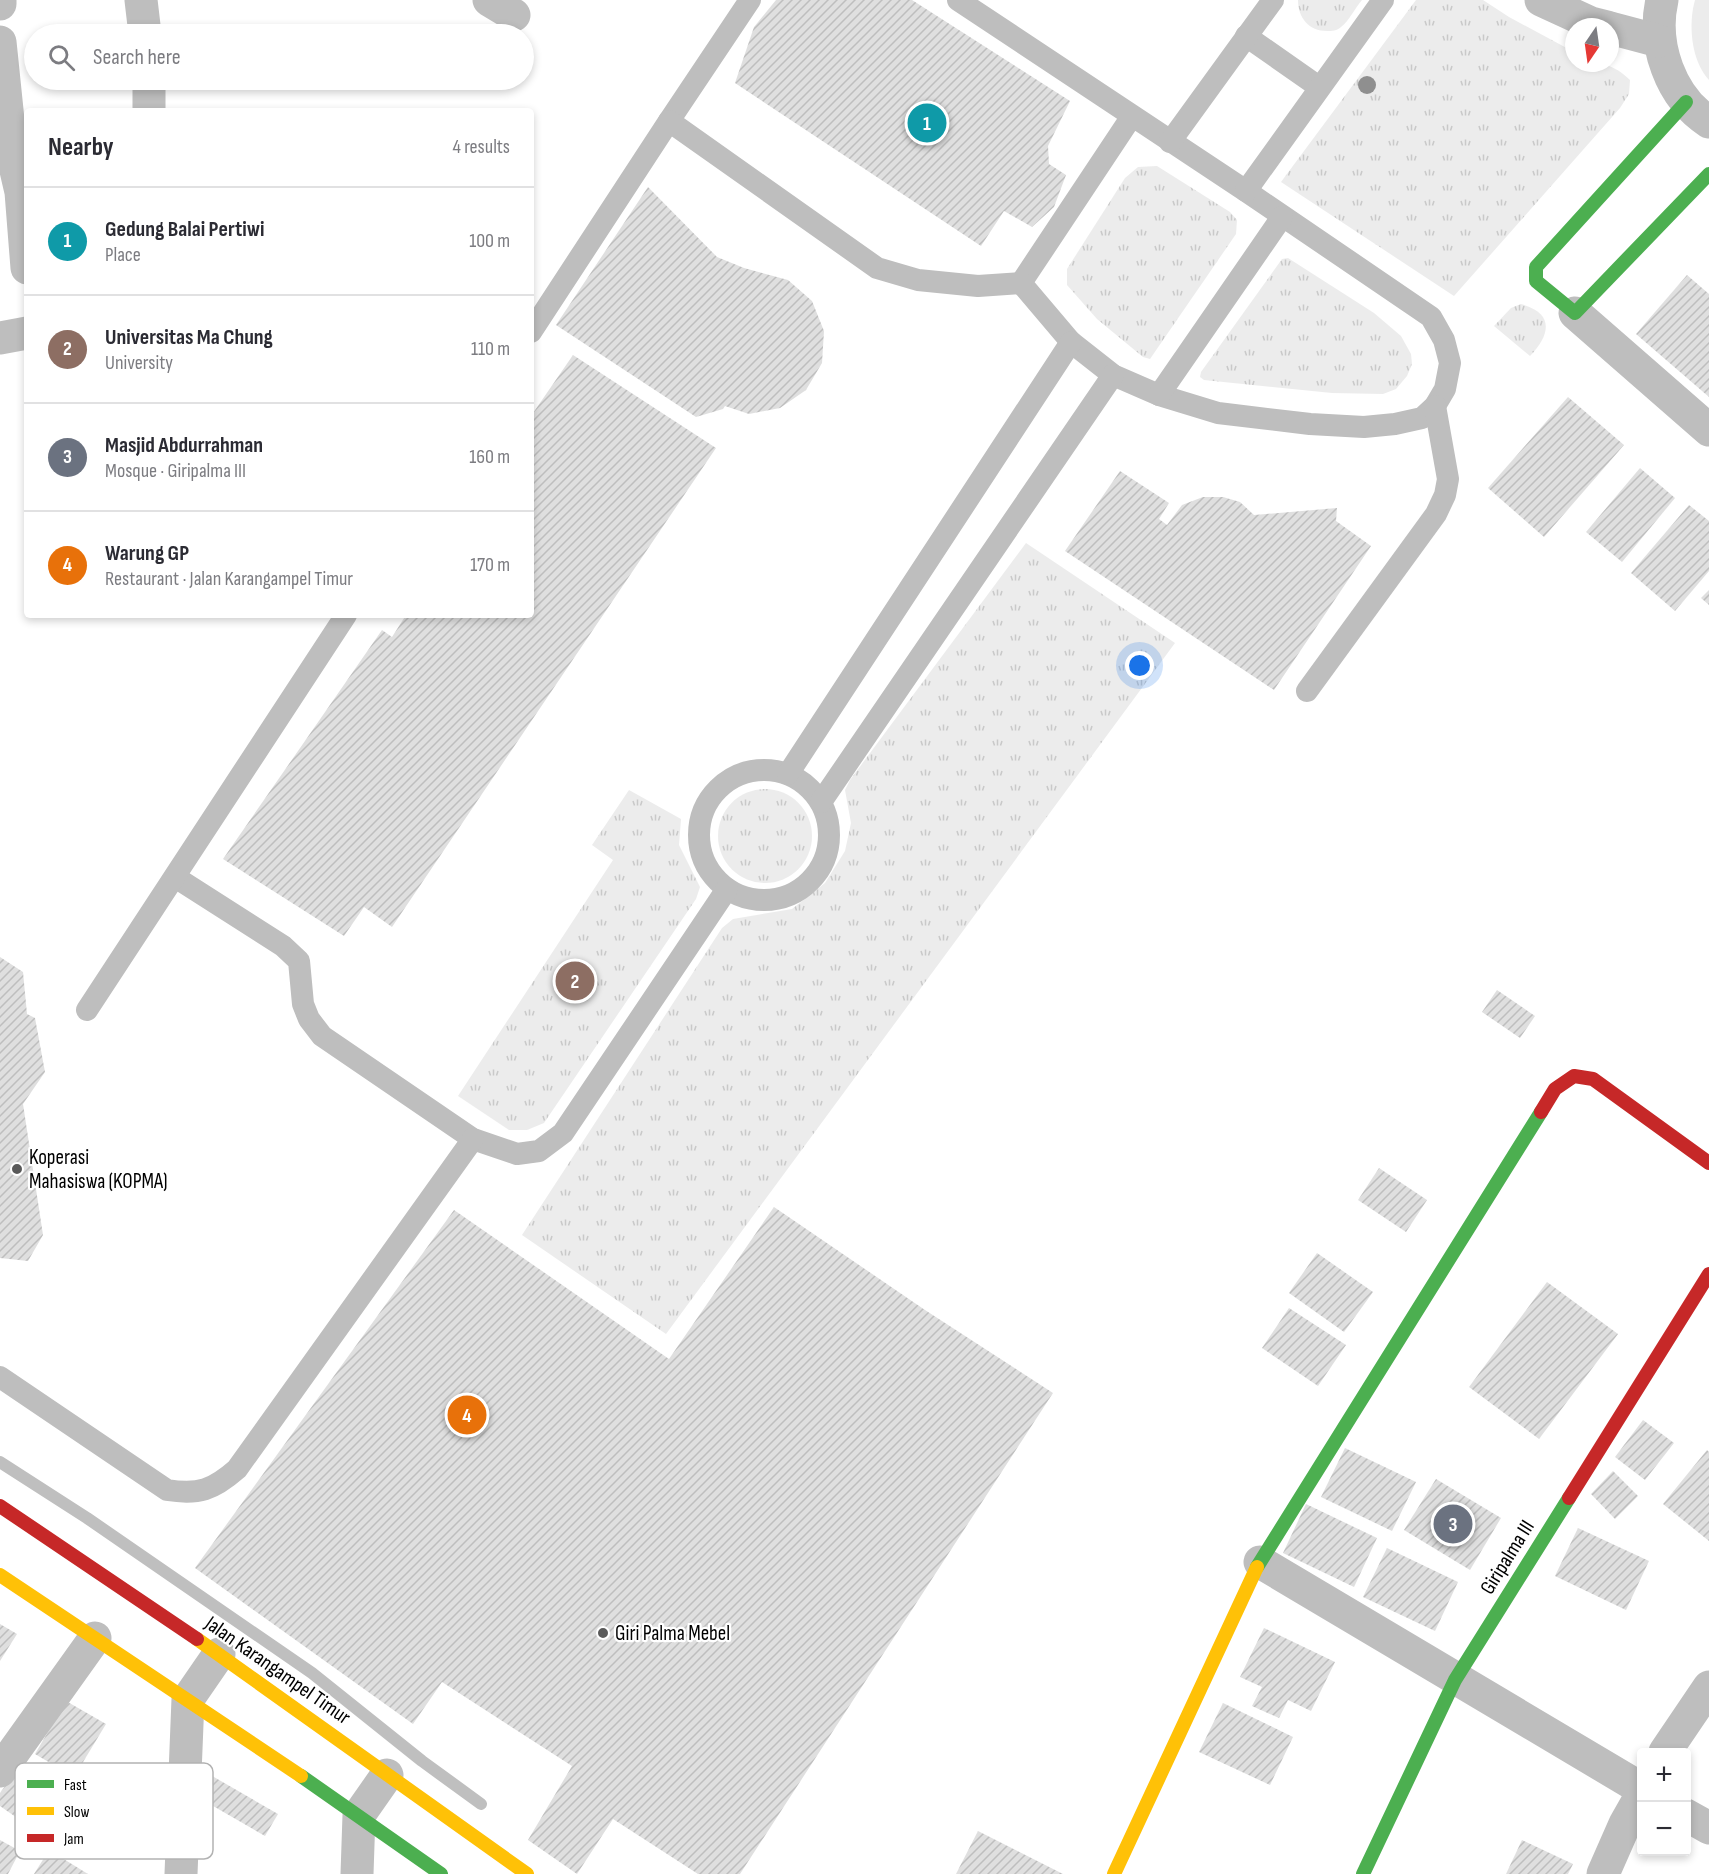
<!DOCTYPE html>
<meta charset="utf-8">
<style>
body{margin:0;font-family:"Sofia Sans Condensed",sans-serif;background:#f7f7f7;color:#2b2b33}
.controls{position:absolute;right:18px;bottom:18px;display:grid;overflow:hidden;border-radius:6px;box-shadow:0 3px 9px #0003}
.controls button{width:54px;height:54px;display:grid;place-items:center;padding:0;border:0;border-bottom:2px solid #e1e1e2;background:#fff;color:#2b2b33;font:30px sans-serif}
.compass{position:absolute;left:1565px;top:18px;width:54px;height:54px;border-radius:50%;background:#fff;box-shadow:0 3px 9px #0003;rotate:193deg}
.you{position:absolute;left:1140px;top:666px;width:21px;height:21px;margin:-15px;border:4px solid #fff;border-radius:50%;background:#1a73e8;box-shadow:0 0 0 9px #1a73e833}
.badge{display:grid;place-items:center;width:39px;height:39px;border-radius:50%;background:#595959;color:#fff;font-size:20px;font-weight:700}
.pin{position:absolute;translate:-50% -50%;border:3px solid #fff;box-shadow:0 2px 6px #0006}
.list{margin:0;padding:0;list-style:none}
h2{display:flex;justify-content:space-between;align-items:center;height:78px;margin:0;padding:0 24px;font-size:26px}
h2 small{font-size:20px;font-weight:400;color:#7c7c81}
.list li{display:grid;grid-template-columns:39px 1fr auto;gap:18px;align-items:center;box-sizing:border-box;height:108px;padding:0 24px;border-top:2px solid #e1e1e2}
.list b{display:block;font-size:22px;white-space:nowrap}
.list p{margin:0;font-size:20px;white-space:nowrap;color:#7c7c81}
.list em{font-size:20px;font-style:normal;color:#7c7c81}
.icon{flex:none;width:33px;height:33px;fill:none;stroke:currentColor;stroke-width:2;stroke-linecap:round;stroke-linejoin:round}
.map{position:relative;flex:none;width:1709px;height:1874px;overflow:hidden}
.search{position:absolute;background:#fff;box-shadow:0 3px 9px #0003;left:24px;top:24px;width:510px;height:66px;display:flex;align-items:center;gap:15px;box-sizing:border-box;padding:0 21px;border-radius:33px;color:#7c7c81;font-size:22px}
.panel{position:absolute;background:#fff;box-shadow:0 3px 9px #0003;left:24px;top:108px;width:510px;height:510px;border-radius:6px}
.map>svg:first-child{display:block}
.grass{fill:url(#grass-tufts)}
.park{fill:#ececec}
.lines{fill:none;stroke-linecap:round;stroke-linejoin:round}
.stream{stroke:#bfbfbf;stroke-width:12}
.building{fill:url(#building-hatch)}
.lane{stroke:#bebebe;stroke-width:22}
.street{stroke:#bebebe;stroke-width:33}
.fast{stroke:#4caf50;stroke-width:14}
.slow{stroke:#ffc107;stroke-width:14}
.jam{stroke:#c62828;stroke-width:14}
.tree{fill:#8f8f8f}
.poi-dot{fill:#595959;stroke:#fff;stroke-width:2}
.labels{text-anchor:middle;stroke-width:4.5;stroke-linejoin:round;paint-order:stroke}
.poi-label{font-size:21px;fill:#000;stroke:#fff;text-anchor:start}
.street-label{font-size:21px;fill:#000;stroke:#fff}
.key{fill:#fff;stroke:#b2b2b2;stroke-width:1.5}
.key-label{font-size:16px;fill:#000}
</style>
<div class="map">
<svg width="1709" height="1874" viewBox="0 0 1709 1874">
<defs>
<pattern id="grass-tufts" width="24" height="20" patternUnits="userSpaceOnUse" patternTransform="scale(1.5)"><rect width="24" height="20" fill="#ececec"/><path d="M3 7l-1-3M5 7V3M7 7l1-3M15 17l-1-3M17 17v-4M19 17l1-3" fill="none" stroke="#c9c9c9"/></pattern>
<pattern id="building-hatch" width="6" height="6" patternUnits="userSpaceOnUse" patternTransform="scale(1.5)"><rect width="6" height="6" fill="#dfdfdf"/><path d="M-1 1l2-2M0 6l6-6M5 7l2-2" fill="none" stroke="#bebebe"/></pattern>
</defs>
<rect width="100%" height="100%" fill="#fff"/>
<g class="grass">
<path d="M1298 0H1362C1355 8 1349 21 1341 27 1337 31 1332 31 1327 31 1309 31 1298 18 1298 0Z"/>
<path d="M1416 0H1483L1509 17 1574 52V63C1598 63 1612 62 1630 80L1629 94 1620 108 1454 296 1281 182Z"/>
<polygon points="1157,166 1230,212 1237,220 1236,234 1150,359 1143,357 1097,319 1067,285 1067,269 1125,178 1138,167"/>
<polygon points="1288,258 1374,313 1401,336 1411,354 1412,364 1407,376 1396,389 1383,394 1332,393 1204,380 1200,377 1201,372 1282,259"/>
<path d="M1521 304C1554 313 1551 334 1530 356L1494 326 1511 308Z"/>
<polygon points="1026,543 1175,643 666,1334 522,1235 722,928 733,919 792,909 825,883 845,851 851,823 845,790 850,780"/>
<circle cx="765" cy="836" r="47"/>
<polygon points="629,790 681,819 679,845 700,887 696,899 544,1123 527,1130 509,1130 458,1096 613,860 592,845"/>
</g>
<path class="park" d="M1695 0H1709V80C1691 61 1688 24 1695 0Z"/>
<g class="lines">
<polyline class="stream" points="0,1462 87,1518 312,1673 422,1761 481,1804"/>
</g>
<g class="building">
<polygon points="776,0 912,0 1070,101 1048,146 1049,164 1066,175 1054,207 1032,227 1004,211 981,246 735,83 754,27"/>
<polygon points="648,187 717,257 744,268 788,280 812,301 824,331 822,363 806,390 780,408 749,414 725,406 723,409 696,417 556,325"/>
<polygon points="1687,275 1709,294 1709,397 1636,334"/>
<polygon points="573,355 716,448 392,927 364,907 344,936 223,859 382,630 392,637 406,615 531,615 531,416"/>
<polygon points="1568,397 1624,445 1544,537 1488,488"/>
<polygon points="1640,468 1675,498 1622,562 1586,532"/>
<polygon points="1120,471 1169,503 1159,519 1167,525 1182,505 1203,497 1223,497 1240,502 1254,515 1337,508 1336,521 1371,546 1274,690 1065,551"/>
<polygon points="1689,505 1709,521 1709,571 1675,611 1631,573"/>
<polygon points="1709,590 1709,605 1701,598"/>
<polygon points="0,957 23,972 27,1014 35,1018 45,1072 23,1104 43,1235 28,1261 0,1258"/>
<polygon points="1497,990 1535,1016 1520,1038 1482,1012"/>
<polygon points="1379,1168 1427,1200 1406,1232 1358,1200"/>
<polygon points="774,1207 925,1310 1053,1393 740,1874 698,1874 613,1819 577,1874 528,1840 572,1766 442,1682 413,1724 195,1568 454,1210 669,1359"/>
<polygon points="1317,1253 1373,1292 1344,1332 1289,1293"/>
<polygon points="1547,1282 1618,1334 1539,1439 1469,1387"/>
<polygon points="1289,1308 1346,1345 1318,1386 1262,1348"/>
<polygon points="1643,1420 1674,1443 1645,1480 1615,1457"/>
<polygon points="1345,1448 1416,1482 1392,1531 1321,1497"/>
<polygon points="1707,1450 1709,1452 1709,1541 1663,1504"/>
<polygon points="1613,1471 1638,1496 1615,1519 1591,1494"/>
<polygon points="1436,1479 1501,1518 1470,1570 1404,1530"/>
<polygon points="1306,1504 1377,1538 1354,1587 1283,1553"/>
<polygon points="1578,1528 1649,1561 1626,1610 1555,1576"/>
<polygon points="1387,1548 1458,1582 1435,1631 1363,1597"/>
<polygon points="0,1624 17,1634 0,1661"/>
<polygon points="1264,1628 1335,1662 1311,1711 1288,1700 1279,1718 1252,1706 1262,1687 1240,1677"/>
<polygon points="66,1701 106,1724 74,1777 35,1754"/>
<polygon points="1223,1703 1293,1737 1270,1785 1199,1752"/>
<polygon points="19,1766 65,1797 40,1834 0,1806 0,1793"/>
<polygon points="207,1773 278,1814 265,1836 194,1795"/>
<polygon points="978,1831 1063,1874 956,1874"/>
<polygon points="0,1840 20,1851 8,1874 0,1874"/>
<polygon points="1522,1840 1573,1864 1568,1874 1506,1874"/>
<polygon points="49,1850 88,1874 34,1874"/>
</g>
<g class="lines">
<g class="lane">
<polyline points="958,0 1246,191 1431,317 1444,340 1450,363 1445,389 1435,406 1422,418 1395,424 1364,427 1310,424 1218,413 1159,395 1113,375 1071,342 1021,283 1132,116"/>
<polyline points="1246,36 1319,87"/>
<polyline points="669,121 750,0"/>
<polyline points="1170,142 1273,0"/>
<polyline points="1246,191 1383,0"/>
<polyline points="531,332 669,121 877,268 918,280 978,286 1021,283"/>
<polyline points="1159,395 1282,217"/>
<polyline points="1307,691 1436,514 1445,495 1448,479 1435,406"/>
<circle cx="764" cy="835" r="65"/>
<polyline points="788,774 1071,342"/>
<polyline points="821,802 1113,375"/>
<polyline points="175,877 283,946 299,961 303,1004 309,1019 322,1036 473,1139 517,1154 539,1151 563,1133 727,889"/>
<polyline points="87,1010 346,615"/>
<path d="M0 1377 167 1490C199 1495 213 1490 237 1469L473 1139"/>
</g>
<g class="street">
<polyline points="141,0 145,34"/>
<polyline points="489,0 514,15"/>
<polyline points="1541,0 1591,23 1607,27"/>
<path d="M1662 0C1652 44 1670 97 1709 122"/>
<polyline points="0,4 0,0"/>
<polyline points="1610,28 1659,41"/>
<polyline points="0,42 11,149 21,192 27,268"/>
<polyline points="149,80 149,111"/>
<polyline points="1575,313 1709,430"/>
<polyline points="0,338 27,333"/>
<polyline points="1260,1562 1642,1789"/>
<polyline points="1665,1752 1709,1687"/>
<polyline points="0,1771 95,1638"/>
<polyline points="1686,1815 1709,1828"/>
<polyline points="181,1874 188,1699 219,1654"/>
<polyline points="357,1874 359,1815 387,1775"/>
<polyline points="1603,1874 1625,1824 1642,1794"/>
</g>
<g class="fast">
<polyline points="1686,102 1536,267 1536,281 1575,313 1709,174"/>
<polyline points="1257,1567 1541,1112"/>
<polyline points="301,1776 441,1874"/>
<polyline points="1363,1874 1455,1680 1569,1498"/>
</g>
<g class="slow">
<polyline points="0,1575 301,1776"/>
<polyline points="197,1639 527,1874"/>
<polyline points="1114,1874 1257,1567"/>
</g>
<g class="jam">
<polyline points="1541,1112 1555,1089 1574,1076 1593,1079 1709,1163"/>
<polyline points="1569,1498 1709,1274"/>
<polyline points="0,1506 197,1639"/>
</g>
</g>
<circle class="tree" cx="1367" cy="85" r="9"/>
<g class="poi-dot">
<circle cx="17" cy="1169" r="6"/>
<circle cx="603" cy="1633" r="6"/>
</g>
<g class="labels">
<g class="poi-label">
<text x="29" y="1164">Koperasi<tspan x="29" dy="24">Mahasiswa (KOPMA)</tspan></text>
<text x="615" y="1640">Giri Palma Mebel</text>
</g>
<g class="street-label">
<text transform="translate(1507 1557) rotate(-58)" y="7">Giripalma III</text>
<text transform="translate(278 1670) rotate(35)" y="7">Jalan Karangampel Timur</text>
</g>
</g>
<rect x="15" y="1763" width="198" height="96" rx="9" class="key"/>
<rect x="27" y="1780" width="27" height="8" fill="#4caf50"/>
<rect x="27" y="1807" width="27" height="8" fill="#ffc107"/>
<rect x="27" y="1834" width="27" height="8" fill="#c62828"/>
<g class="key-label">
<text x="64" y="1790">Fast</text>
<text x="64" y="1817">Slow</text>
<text x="64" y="1844">Jam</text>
</g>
</svg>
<div class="controls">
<button>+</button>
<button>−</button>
</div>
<svg class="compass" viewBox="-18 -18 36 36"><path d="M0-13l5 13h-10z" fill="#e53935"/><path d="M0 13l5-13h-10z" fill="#7c7c81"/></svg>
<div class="you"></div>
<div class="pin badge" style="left:927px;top:123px;background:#0f9aa8">1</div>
<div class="pin badge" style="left:575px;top:981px;background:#8d6e63">2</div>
<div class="pin badge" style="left:1453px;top:1524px;background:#6b7280">3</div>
<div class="pin badge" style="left:467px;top:1415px;background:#e8710a">4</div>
<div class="search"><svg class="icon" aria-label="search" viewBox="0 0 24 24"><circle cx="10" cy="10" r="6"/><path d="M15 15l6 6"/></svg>Search here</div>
<section class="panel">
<h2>Nearby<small>4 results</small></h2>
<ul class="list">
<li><span class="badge" style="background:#0f9aa8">1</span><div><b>Gedung Balai Pertiwi</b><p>Place</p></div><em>100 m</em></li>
<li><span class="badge" style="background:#8d6e63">2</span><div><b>Universitas Ma Chung</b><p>University</p></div><em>110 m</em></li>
<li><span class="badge" style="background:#6b7280">3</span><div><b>Masjid Abdurrahman</b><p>Mosque · Giripalma III</p></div><em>160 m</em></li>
<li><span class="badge" style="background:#e8710a">4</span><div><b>Warung GP</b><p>Restaurant · Jalan Karangampel Timur</p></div><em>170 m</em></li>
</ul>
</section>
</div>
